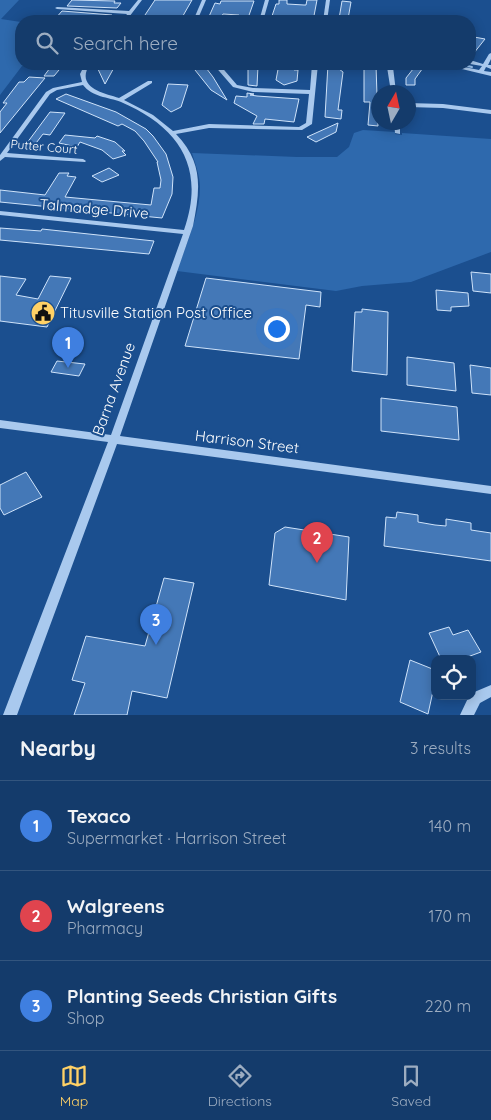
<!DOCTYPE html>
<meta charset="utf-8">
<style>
body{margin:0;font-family:Quicksand,sans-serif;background:#1d4271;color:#f1f3f6}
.controls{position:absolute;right:15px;bottom:15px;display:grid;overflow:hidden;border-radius:10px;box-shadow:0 2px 12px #0003}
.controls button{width:45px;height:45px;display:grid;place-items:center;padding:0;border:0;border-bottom:1px solid #33557e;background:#143b6b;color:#f1f3f6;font:25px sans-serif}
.compass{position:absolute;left:371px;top:85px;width:45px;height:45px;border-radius:50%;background:#143b6b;box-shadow:0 2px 12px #0003;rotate:9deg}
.you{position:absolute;left:276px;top:328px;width:18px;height:18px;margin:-12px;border:4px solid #fff;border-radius:50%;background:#1a73e8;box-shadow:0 0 0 8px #1a73e833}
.badge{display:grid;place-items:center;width:32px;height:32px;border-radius:50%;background:#ffd166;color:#fff;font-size:16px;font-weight:700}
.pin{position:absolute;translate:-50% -41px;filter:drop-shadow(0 1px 2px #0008)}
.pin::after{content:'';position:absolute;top:26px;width:18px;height:15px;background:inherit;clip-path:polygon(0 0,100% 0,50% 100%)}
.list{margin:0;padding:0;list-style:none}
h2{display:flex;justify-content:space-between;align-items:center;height:65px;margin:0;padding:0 20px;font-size:21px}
h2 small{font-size:16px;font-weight:400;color:#9dadc1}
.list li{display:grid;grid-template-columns:32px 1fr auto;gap:15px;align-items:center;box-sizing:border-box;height:90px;padding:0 20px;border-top:1px solid #33557e}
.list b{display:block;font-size:19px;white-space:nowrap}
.list p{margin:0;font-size:16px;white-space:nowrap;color:#9dadc1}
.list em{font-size:16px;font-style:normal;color:#9dadc1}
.icon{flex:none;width:28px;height:28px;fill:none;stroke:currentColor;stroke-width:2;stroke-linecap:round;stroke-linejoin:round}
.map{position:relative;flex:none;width:491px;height:715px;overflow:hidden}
.search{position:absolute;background:#143b6b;box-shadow:0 2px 12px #0003;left:15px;right:15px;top:15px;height:55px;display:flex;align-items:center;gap:12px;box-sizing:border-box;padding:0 18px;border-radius:20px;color:#9dadc1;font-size:19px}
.sheet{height:335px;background:#143b6b}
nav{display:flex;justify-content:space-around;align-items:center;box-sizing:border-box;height:70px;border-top:1px solid #33557e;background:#143b6b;font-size:14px;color:#9dadc1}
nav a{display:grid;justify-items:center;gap:2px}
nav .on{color:#ffd166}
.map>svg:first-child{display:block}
.green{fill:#2e69ad}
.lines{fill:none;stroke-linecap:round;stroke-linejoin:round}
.stream{stroke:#9cc4f0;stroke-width:2}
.building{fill:#4478b7;stroke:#cfe3fa}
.minor{fill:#a9c9ee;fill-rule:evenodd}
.labels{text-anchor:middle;stroke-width:4;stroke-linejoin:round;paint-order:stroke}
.far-street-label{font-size:12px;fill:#fff;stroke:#1b4f8f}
.street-label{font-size:15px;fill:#fff;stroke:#1b4f8f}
.poi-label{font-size:15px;fill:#fff;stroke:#1b4f8f;text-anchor:start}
</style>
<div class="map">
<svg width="491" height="715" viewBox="0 0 491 715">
<rect width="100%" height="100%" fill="#1b4f8f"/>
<g class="green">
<polygon points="0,0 19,0 1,19 21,22 21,64 30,64 22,66 0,95"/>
<path d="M363 130 395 132V134L402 135V133L491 139V252L411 282 362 286 336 291 177 271C186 244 200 215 200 187 200 176 195 163 192 153L297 157H337L349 147 354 133Z"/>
</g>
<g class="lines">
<polyline class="stream" points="458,64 472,67"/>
</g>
<g class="building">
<polygon points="72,0 115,1 114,3 121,3 117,8 67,6"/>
<polygon points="155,0 192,0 180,21 141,21"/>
<polygon points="279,0 287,0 287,4 304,5 306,5 307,0 317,0 313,21 273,21 271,19 276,4 279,4"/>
<polygon points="221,1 254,1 247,21 237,20 239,15 223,14 219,21 207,21 215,3 220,4"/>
<polygon points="342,1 351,2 348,19 339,19"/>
<polygon points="62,11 112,15 108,21 55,19"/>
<polygon points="474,37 485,39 470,58 470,42"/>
<polygon points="53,64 64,64 54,76 44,76"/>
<polygon points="104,64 116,64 105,84 97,67 101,69"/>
<polygon points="203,64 213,77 227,100 211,90 191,65"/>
<polygon points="279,64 295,64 294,70 298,70 297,81 284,85 276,80"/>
<polygon points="328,64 339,64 339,69 343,72 338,110 342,110 341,119 325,117"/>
<polygon points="364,64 376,65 378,126 368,125 370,102 364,102"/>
<polygon points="417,64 425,65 415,79 415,85 406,85 406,78"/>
<polygon points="248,66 258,66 257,86 248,85"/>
<polygon points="29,77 45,78 0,133 0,112 7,103 3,103 19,82 24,82"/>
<polygon points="168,84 188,85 181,107 171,112 162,105"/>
<polygon points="247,93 254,94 250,95 257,96 299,99 294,122 265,119 264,124 253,124 257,116 234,103 236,96 247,97"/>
<polygon points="66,94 116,112 146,129 153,136 166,154 173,177 172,194 162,218 0,202 0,190 45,195 59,173 69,173 67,176 76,177 65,197 151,205 154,188 160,188 161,180 157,162 158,162 144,141 135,131 122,124 118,126 56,99"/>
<polygon points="50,112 65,113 50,135 43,134 33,147 24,147"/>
<polygon points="338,123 336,132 316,142 307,137"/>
<polygon points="65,135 95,138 97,136 115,142 125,151 122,151 126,155 113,159 102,150 80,142 77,147 59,143"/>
<polygon points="109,168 119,175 102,182 92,176"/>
<polygon points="0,228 41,231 42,229 154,241 149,254 0,240"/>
<polygon points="471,272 491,274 491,293 473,291"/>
<polygon points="0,276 26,279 16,295 38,299 50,276 71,278 47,327 0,321"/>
<polygon points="206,278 321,292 320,307 306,305 299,359 185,346"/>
<polygon points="436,290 468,293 469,306 451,307 451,311 437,310"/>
<polygon points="362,309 388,312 387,375 352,371 355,312 362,312"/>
<polygon points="407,357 454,363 456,391 407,385"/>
<polygon points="57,361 85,364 79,376 51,372"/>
<polygon points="470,365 491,368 491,395 472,393"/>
<polygon points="381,398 457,407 459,440 381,431"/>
<polygon points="26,472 42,497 4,515 0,508 0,485"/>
<polygon points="397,512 418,515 418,522 435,525 446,526 446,519 471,523 471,530 491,533 491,561 384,546 386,517 396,518"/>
<polygon points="285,527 349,537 346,600 269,585 275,533"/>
<polygon points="164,578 194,583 167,698 132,691 127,715 74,715 85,683 72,680 86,636 145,646"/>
<polygon points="449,627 453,635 468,630 481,652 462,659 441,659 429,633"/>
<polygon points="410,660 435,670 435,682 428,714 400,702"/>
</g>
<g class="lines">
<g class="minor">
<polygon points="138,0 142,0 126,21 122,21 127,14 57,9 55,8 57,7 129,11"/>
<polygon points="202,0 206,0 197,21 193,21"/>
<polygon points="265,0 269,0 263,21 259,21"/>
<polygon points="326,0 330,0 327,21 323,21"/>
<polygon points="491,53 491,59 488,65 491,65 491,69 486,67 484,71 491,72 491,76 441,64 450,64 479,70 482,66 470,64 470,60 483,64 489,54"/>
<path d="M85 64H90C75 87 102 93 119 98L148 81H152V83L124 100 153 115 173 131 209 124 299 127 306 123 309 94 253 92 233 87 213 64H219L237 85 253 88 310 90 312 64H318L312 124 302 130 209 128 176 134C204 163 200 190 193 226L120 436 491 486V494L117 444 17 715H3L108 442 0 428V420L111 435 183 234 0 215V211L184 230C206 167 179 127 121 102 108 97 92 97 83 85L57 90 50 94 7 153 83 159 86 161 85 162 5 157 0 161V155L46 92 53 88 82 82 80 74Z"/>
<polygon points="390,64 395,64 393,67 396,92 391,92 387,67"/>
<polygon points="408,103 443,104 491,110 491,114 443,108 408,107"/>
<polygon points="394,122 400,122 400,134 395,133"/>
<polygon points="491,685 491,697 480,703 474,715 460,715 469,696 472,696 472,693"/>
</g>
</g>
<defs>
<symbol id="civic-disc" viewBox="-11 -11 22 22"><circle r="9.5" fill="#ffd166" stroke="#1b4f8f"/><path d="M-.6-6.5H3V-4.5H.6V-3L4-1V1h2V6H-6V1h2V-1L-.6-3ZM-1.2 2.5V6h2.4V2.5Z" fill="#111"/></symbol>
</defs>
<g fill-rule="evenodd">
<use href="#civic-disc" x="29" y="299" width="28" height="28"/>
</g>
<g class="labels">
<g class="far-street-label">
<text transform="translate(44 147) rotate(5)" y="4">Putter Court</text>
</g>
<g class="street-label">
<text transform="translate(94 209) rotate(5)" y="5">Talmadge Drive</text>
<text transform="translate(114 389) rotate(-70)" y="5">Barna Avenue</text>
<text transform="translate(247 442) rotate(7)" y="5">Harrison Street</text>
</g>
<g class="poi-label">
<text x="60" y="318">Titusville Station Post Office</text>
</g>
</g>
</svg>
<div class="controls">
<button><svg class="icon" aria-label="locate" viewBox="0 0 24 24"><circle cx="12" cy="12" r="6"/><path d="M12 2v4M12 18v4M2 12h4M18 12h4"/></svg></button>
</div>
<svg class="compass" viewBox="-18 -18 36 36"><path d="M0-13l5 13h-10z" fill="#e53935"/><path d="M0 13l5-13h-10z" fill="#9dadc1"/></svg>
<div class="you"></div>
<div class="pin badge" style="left:68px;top:368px;background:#3f7fe0">1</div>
<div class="pin badge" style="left:317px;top:563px;background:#e0444e">2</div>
<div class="pin badge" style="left:156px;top:645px;background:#3f7fe0">3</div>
<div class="search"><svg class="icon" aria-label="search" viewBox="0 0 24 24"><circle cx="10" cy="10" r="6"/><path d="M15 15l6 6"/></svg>Search here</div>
</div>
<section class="sheet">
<h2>Nearby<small>3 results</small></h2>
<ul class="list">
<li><span class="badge" style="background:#3f7fe0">1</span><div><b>Texaco</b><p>Supermarket · Harrison Street</p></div><em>140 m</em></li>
<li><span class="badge" style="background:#e0444e">2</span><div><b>Walgreens</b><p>Pharmacy</p></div><em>170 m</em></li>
<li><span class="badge" style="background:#3f7fe0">3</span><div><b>Planting Seeds Christian Gifts</b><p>Shop</p></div><em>220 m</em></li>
</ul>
</section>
<nav>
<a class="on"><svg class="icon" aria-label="map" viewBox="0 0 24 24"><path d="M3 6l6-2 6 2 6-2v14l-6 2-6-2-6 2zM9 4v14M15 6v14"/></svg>Map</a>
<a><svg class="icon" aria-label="directions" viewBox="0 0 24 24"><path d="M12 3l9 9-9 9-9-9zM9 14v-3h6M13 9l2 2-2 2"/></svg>Directions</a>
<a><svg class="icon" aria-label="saved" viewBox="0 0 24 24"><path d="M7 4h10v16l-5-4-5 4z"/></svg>Saved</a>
</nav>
